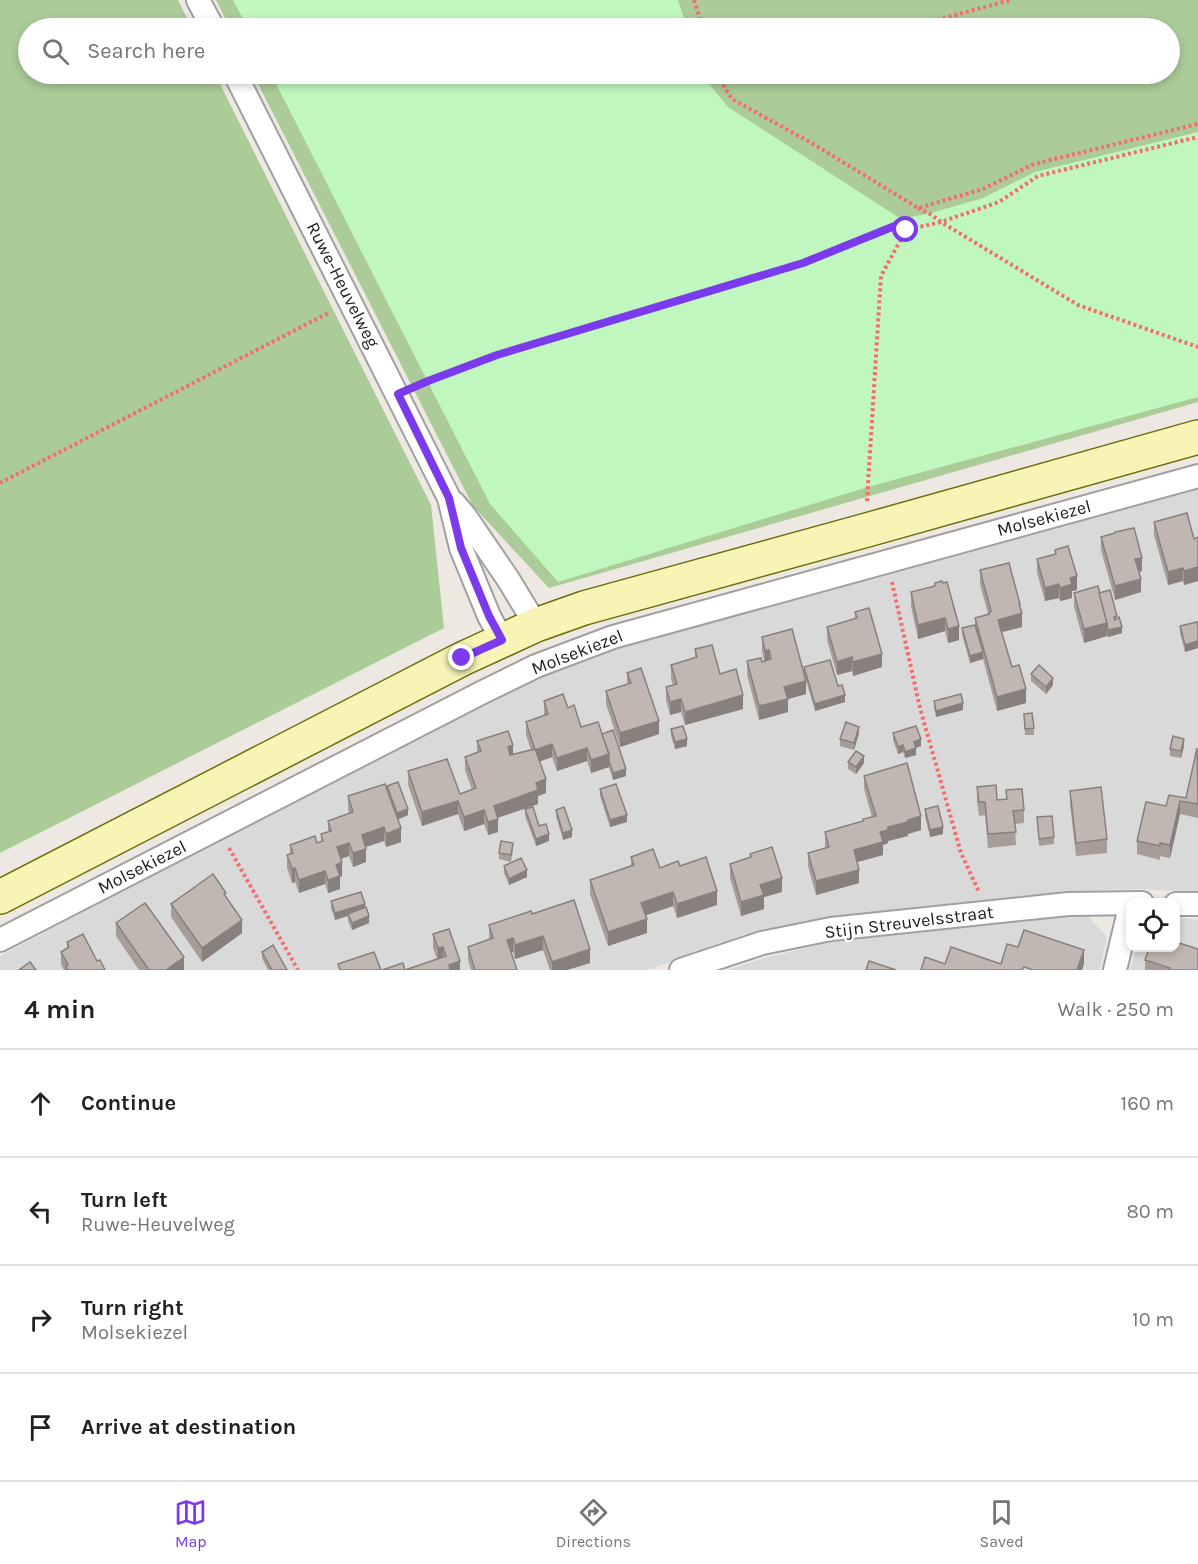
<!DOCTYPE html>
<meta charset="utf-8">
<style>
body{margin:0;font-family:Karla,sans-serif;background:#f2f2f2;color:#202124}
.controls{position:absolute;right:18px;bottom:18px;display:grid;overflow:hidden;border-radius:12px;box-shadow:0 3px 9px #0003}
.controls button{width:54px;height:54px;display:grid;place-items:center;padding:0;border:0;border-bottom:2px solid #e0e0e0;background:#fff;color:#202124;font:30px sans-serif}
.stop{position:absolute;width:18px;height:18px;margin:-14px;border:4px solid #7c3aed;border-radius:50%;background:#fff}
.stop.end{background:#7c3aed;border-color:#fff;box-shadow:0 2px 6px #0008}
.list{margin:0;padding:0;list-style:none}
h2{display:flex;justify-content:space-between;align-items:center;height:78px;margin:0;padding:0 24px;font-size:26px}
h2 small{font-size:20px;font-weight:400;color:#757577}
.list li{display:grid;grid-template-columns:39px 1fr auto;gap:18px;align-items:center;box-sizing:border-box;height:108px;padding:0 24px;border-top:2px solid #e0e0e0}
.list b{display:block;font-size:22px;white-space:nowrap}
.list p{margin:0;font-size:20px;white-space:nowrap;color:#757577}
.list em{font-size:20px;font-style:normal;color:#757577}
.icon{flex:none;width:33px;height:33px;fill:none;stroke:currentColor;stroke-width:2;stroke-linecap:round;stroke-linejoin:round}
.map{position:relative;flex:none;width:1198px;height:970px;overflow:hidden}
.search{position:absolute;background:#fff;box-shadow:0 3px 9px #0003;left:18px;right:18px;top:18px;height:66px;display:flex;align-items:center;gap:15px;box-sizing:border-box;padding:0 21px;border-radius:33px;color:#757577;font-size:22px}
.sheet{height:510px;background:#fff}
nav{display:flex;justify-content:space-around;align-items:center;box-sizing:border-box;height:84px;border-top:2px solid #e0e0e0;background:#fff;font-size:16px;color:#757577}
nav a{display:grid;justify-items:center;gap:3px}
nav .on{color:#7c3aed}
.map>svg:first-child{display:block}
.residential{fill:#dad9d9}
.forest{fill:#abcb98}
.park{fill:#c0f7bf}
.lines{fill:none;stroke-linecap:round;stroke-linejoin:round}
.minor-casing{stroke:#a0a0a0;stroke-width:26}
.secondary-casing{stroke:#6c6e08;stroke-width:36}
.path{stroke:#f56d6b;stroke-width:4;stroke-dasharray:3 3;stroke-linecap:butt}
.minor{stroke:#fff;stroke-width:22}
.secondary{stroke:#f7f4b6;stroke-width:33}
.wall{fill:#a69d99}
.shaded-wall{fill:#87807d}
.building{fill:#c1b7b2;stroke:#87807d;stroke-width:1.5}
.route{stroke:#7c3aed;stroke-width:8}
.labels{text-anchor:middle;stroke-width:5;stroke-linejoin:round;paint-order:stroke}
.street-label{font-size:18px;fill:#1c1c1c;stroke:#fff}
</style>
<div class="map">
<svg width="1198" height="970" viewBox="0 0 1198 970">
<rect width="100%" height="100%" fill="#ede8e2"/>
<g class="residential">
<polygon points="1198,485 1198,892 1137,889 1068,891 828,919 759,933 646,970 0,970 0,956 481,702 588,655"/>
<polygon points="1087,915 1107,937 1100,970 728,970 768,957 829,943 940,927"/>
<polygon points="1176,917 1198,920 1198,970 1130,970 1136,948 1176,948"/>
</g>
<g class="forest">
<polygon points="0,0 178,0 192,28 28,28 28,74 215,74 431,505 444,628 0,853"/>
<polygon points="216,0 1198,0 1198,402 549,588 473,506 253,74 1170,74 1170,28 230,28"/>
</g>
<g class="park">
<polygon points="233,0 678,0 687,28 248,28"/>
<polygon points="271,74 702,74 704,78 728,107 901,219 931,213 983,198 1035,172 1198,132 1198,397 868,487 558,582 490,504"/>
</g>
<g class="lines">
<defs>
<g id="minor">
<polyline points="198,0 213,28"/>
<polyline points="235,74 449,498 461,548 489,616 502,640"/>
<polyline points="454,503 465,516 508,579 536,625"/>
<polyline points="1176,904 1198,904"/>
<polyline points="0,940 483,692 536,666 613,637 1198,476"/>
<polyline points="681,970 762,943 831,929 1068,904 1142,903"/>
<polyline points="1115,970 1130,907"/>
</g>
<polyline id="secondary" points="0,897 462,659 536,625 584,608 867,530 1198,437"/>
</defs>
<use href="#minor" class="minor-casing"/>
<use href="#secondary" class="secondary-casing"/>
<g class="path">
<polyline points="694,0 703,28"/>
<polyline points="908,28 1010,0"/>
<polyline points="718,74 720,80 732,99 815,145 918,208 983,189 1034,164 1198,124"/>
<polyline points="720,80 745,74"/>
<polyline points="918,208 930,214 941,222 1078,305 1198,347"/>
<polyline points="415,387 497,355 803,263 897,225 906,230 941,222 999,202 1038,176 1198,137"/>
<polyline points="0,483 330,312"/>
<polyline points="867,501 881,276 906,230"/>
<polyline points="892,582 920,708 961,853 979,892"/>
<polyline points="229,848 298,970"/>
</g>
<use href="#minor" class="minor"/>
<use href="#secondary" class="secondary"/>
</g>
<g class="wall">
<polygon points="1154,522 1194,539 1198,537 1198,581 1184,585 1183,581 1168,585 1154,535"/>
<polygon points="1101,537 1142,571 1139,572 1141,592 1115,600 1101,550"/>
<polygon points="1055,550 1077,590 1072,591 1072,598 1060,601 1059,598 1045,601 1037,573 1037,559 1055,554"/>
<polygon points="980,570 1020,608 1022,627 1002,632 1012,667 1026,703 997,711 983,659 970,663 962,635 962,628 975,625 975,618 988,614 980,584"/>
<polygon points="911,592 959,626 959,640 948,643 945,631 918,639 911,606"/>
<polygon points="1074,593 1099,593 1117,619 1122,633 1108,637 1107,636 1084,643 1074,607"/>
<polygon points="855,612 882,667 853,676 852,671 837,675 827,640 827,627 855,619"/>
<polygon points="1180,626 1198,626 1198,648 1185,652 1180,633"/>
<polygon points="762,637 806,694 788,699 788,712 759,720 747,675 747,661 762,662 764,661 762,651"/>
<polygon points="695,649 720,674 743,709 685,725 681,712 670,715 666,700 666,687 673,685 671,678 671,665 695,658"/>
<polygon points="804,667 838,686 845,702 815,711 804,674"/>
<polygon points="627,673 659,734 620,747 606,704 606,691 627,684"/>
<polygon points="1031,674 1053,685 1046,694 1031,681"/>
<polygon points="544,701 568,708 581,727 602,734 626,776 613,780 609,767 591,773 587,761 557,771 552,757 539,762 546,793 538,796 538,804 497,818 498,832 488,835 484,824 464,831 458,814 422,826 408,785 408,771 460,794 472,790 465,770 465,757 477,752 477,741 513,755 531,750 526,735 526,722 544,716"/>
<polygon points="934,701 963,710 936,717 934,708"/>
<polygon points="1024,714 1034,728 1034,735 1025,735"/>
<polygon points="671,729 687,746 675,749 671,736"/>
<polygon points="859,733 854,750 840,746 840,739"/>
<polygon points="893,733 921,746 916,748 916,755 905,758 903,752 898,754 893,740"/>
<polygon points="1184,746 1181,758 1170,756 1170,749"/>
<polygon points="1198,748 1198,818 1180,814 1170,858 1160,856 1160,860 1137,854 1137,841 1166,806 1186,798"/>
<polygon points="848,762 864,763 856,774 848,769"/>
<polygon points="864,776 921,830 908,834 908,836 888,841 888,843 883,845 883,855 857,862 859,883 816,895 808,866 808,853 825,848 825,832 863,822 863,819 872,817 864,789"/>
<polygon points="387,786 408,815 397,819 401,842 386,847 384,841 366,847 366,862 353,867 349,856 341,859 342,876 340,877 340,889 328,893 325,884 299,893 295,882 292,883 287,868 287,855 290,854 290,845 317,843 321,841 321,834 328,832 328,821 349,814 348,809 348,796 387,790"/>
<polygon points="977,787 997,800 1006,799 1006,790 1024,810 1024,823 1015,824 1016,845 988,848 985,815 979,816 977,801"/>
<polygon points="600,789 627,822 610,827 600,796"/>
<polygon points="1070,791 1107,839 1107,853 1076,856 1070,804"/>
<polygon points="525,809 539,826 549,841 536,846 525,816"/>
<polygon points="925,809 943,834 930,837 925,816"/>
<polygon points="556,810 572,837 563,840 556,816"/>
<polygon points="1037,817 1054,837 1054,844 1039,846"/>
<polygon points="513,850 511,862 499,859 499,853"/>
<polygon points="750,854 782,892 764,897 764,909 741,916 730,878 730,864 750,858"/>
<polygon points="631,857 660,868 680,866 717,905 677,918 673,906 645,915 647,933 608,946 590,894 590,880 631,866"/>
<polygon points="504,866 527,877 509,885 504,873"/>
<polygon points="226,897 242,933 202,962 171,917 171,904"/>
<polygon points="331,901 365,908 369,923 352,930 348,921 348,916 335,920 331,908"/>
<polygon points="532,914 590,963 567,970 550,970 543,950 515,959 513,952 511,952 517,970 471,970 468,960 468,947 489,939 489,925"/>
<polygon points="116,923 184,970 139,970 116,936"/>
<polygon points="433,934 460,970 405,970 437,959 433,948"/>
<polygon points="67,942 97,961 105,970 64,970 61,965 61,952 67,948"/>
<polygon points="262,952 287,970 268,970 262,958"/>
<polygon points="1145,960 1198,970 1145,970"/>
</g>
<g class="shaded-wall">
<polygon points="1142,558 1142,571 1135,573 1135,559"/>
<polygon points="1198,567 1198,581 1184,585 1184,571"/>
<polygon points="1183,568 1183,581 1168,585 1168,572"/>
<polygon points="1077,576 1077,590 1072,591 1072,598 1060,601 1060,588 1070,578"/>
<polygon points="1141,579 1141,592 1115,600 1115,586"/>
<polygon points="1059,584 1059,598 1045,601 1045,588"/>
<polygon points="1019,604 1020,604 1020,614 1022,613 1022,627 998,633 998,620"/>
<polygon points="945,618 945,631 918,639 918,625"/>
<polygon points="1107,623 1107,636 1084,643 1084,629"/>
<polygon points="959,626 959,640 948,643 948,629"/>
<polygon points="1122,627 1122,633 1108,637 1108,630"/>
<polygon points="1198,641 1198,648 1185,652 1185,645"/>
<polygon points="769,650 769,663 765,664 765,651"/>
<polygon points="983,652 983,659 970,663 970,656"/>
<polygon points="882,654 882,667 853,676 853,662"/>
<polygon points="852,657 852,671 837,675 837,662"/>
<polygon points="1053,678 1053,685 1046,694 1046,687"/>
<polygon points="806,681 806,694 788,699 788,712 759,720 759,706 784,687"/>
<polygon points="1026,689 1026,703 997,711 997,697"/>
<polygon points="743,695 743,709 685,725 685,712"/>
<polygon points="845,695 845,702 815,711 815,704"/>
<polygon points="681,699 681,712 670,715 670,702"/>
<polygon points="963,703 963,710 936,717 936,711"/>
<polygon points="659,721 659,734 620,747 620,733"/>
<polygon points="859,727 859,733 854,750 854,743"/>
<polygon points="687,739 687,746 675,749 675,742"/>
<polygon points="921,739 921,746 914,748 914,742"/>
<polygon points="1184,739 1184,746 1181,758 1181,751"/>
<polygon points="552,744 552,757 535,763 535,750"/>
<polygon points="513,745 513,759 508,761 508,747"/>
<polygon points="903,745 903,752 898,754 898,747"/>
<polygon points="587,748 587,761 557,771 557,758"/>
<polygon points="916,748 916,755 905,758 905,752"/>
<polygon points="609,754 609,767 591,773 591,760"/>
<polygon points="864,756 864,763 856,774 856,767"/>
<polygon points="626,769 626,776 613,780 613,773"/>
<polygon points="546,779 546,793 538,796 538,804 494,819 494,806 536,783"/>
<polygon points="458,801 458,814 422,826 422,812"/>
<polygon points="1180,801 1180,814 1170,858 1170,845"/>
<polygon points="408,809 408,815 397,820 397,813"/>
<polygon points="484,810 484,824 464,831 464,817"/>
<polygon points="627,815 627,822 610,827 610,820"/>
<polygon points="921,816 921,830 908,834 908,836 888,841 888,843 883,845 883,855 854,863 854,850 888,827"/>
<polygon points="498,819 498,832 488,835 488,822"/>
<polygon points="384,827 384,841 362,848 362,835"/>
<polygon points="943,827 943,834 930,837 930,830"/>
<polygon points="401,828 401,842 386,847 386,834"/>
<polygon points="572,830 572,837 563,840 563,833"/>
<polygon points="549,834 549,841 536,846 536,839"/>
<polygon points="349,843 349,856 337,860 337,847"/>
<polygon points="366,849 366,862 353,867 353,853"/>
<polygon points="342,862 342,876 340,877 340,889 328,893 328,880 336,865"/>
<polygon points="295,868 295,882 292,883 292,869"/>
<polygon points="527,870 527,877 509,885 509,879"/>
<polygon points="859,870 859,883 816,895 816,881"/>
<polygon points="325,871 325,884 299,893 299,880"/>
<polygon points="782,878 782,892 764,897 764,909 741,916 741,902 760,885"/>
<polygon points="717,891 717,905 677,918 677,904"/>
<polygon points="673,892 673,906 641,917 641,903"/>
<polygon points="365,904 365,910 335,920 335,913"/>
<polygon points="369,916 369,923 352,930 352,923"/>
<polygon points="647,919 647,933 608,946 608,932"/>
<polygon points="242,920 242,933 202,962 202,948"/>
<polygon points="543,936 543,950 515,959 515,945"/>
<polygon points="513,938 513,952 507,954 507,940"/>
<polygon points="443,947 443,960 438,962 438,948"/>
<polygon points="590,949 590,963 567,970 552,970 552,962"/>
<polygon points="1084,950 1084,964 1082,970 1077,970"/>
<polygon points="184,957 184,970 166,970"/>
<polygon points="460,961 460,970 449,970 449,965"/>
</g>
<g class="building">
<polygon points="1187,513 1194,539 1198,537 1198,567 1184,571 1183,568 1168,572 1154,522"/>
<polygon points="1134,528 1142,558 1135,559 1141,579 1115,586 1101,537 1115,533 1115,532"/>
<polygon points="1068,546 1077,576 1070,578 1072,584 1060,588 1059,584 1045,588 1037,559 1056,554 1055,550"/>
<polygon points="1009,563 1020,604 1019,604 1022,613 998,620 1012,667 1019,665 1026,689 997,697 975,618 989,614 991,611 980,570"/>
<polygon points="942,581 943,583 947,582 959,626 948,629 945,618 918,625 911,592 935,586 935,583"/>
<polygon points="1098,586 1107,623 1084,629 1074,593"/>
<polygon points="1110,590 1117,616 1114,617 1115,620 1119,617 1122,627 1108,630 1107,623 1099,593"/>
<polygon points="869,608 882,654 853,662 852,657 837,662 827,627 857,618 855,612"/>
<polygon points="1197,622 1198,626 1198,641 1185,645 1180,626"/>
<polygon points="975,625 983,652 970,656 962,628"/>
<polygon points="792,629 806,681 784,687 788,699 759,706 747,661 761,658 762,662 771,659 769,650 765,651 762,637"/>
<polygon points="712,645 720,674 736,669 743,695 685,712 681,699 670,702 666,687 677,684 671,665 697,657 695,649"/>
<polygon points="830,660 838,686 842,685 845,695 815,704 804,667"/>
<polygon points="1039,665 1053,678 1046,687 1031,674"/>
<polygon points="641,668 659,721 620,733 606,691 631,683 627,673"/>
<polygon points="563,694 568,708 574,705 581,727 598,722 609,754 591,760 587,748 557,758 552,744 535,750 526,722 548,714 544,701"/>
<polygon points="961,694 963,703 936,711 934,701"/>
<polygon points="1032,713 1034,728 1025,729 1024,714"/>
<polygon points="846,722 859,727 854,743 840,739"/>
<polygon points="683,726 687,739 675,742 671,729"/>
<polygon points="916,726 921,739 914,742 916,748 905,752 903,745 898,747 893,733"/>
<polygon points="613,730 626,769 613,773 609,761 609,754 602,734"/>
<polygon points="508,731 513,745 508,747 510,755 535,749 546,779 536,783 538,790 494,806 498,819 488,822 484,810 464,817 458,801 422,812 408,771 447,759 460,794 476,788 465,757 481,751 477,741"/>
<polygon points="1173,736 1184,739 1181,751 1170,749"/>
<polygon points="1197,748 1198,804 1180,801 1170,845 1160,843 1160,846 1137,841 1146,802 1166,806 1169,795 1186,798"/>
<polygon points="856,751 864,756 856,767 848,762"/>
<polygon points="907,763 921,816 908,820 908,822 888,827 888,830 880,832 883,842 854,850 859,870 816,881 808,853 829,847 825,832 863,821 863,819 876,816 864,776"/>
<polygon points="398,782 408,809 397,813 387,786"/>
<polygon points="385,784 401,828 386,834 384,827 362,835 366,849 353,853 349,843 337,847 342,862 336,865 340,876 328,880 325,871 299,880 295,868 292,869 287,855 293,853 290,845 315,836 317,843 323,841 321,834 331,831 328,821 353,812 348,796"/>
<polygon points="616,784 627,815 610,820 600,789"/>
<polygon points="996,785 997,800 1007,799 1006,790 1022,789 1024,810 1013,811 1016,832 988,834 985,802 979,802 977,787"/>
<polygon points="1101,787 1107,839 1076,843 1070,791"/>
<polygon points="938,806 943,827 930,830 925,809"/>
<polygon points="533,807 539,826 546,824 549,834 536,839 525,809"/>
<polygon points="564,807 572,830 563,833 556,810"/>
<polygon points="1052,816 1054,837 1039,839 1037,817"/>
<polygon points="501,841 513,843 511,855 499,853"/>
<polygon points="772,847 782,878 760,885 764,895 741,902 730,864 751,857 750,854"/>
<polygon points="653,849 660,868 678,861 680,866 706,857 717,891 677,904 673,892 641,903 647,919 608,932 590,880 634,865 631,857"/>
<polygon points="521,858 527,870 509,879 504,866"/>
<polygon points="213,874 226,893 224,894 242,920 202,948 171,904"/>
<polygon points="361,892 365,904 335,913 331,901"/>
<polygon points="574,900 590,949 552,962 543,936 515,945 513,938 507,940 517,970 475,970 468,947 493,938 489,925 531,911 532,914"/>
<polygon points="145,903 184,957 166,970 149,970 116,923"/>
<polygon points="366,907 369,916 352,923 348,914"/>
<polygon points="449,929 460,961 449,965 450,970 382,970 403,963 405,970 446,956 443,947 438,948 433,934"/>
<polygon points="1024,930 1084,950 1077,970 1033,970 1024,967 1022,970 921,970 925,957 945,964 951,947 1001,964 1007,944 1018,947"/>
<polygon points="83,934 97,961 100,960 105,970 68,970 66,966 68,965 61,952 69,947 67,942"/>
<polygon points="1176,942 1198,949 1198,970 1170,970 1170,968 1145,960 1149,948 1176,948"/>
<polygon points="273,945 287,970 272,970 262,952"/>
<polygon points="374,952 381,970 340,970 338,964"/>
<polygon points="869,961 896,970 866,970"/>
<polygon points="30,962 36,970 19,970"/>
</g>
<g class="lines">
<polyline class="route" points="462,658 502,640 489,616 461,548 449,498 398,394 428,381 497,355 803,263 897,225 906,230"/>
</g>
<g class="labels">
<g class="street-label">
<text transform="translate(343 285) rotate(63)" y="6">Ruwe-Heuvelweg</text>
<text transform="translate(1044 518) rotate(-15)" y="6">Molsekiezel</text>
<text transform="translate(577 652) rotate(-21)" y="6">Molsekiezel</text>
<text transform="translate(142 867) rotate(-27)" y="6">Molsekiezel</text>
<text transform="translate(909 922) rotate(-7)" y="6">Stijn Streuvelsstraat</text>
</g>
</g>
</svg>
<div class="controls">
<button><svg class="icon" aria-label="locate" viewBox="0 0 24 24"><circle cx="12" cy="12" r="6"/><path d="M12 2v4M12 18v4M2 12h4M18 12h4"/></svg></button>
</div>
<div class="stop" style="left:906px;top:230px"></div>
<div class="stop end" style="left:462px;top:658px"></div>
<div class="search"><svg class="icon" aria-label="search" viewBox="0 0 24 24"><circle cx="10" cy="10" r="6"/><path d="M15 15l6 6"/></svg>Search here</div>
</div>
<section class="sheet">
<h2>4 min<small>Walk · 250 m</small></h2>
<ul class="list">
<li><svg class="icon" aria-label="ahead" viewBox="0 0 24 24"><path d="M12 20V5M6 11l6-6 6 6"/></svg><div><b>Continue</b></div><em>160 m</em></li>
<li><svg class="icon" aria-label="left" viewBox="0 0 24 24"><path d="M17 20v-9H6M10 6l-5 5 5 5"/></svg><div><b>Turn left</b><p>Ruwe-Heuvelweg</p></div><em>80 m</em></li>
<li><svg class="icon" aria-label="right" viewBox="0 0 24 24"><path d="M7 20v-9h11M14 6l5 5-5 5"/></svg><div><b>Turn right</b><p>Molsekiezel</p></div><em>10 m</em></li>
<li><svg class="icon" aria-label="arrive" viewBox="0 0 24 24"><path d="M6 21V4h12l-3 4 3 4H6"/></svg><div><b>Arrive at destination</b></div></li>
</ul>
</section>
<nav>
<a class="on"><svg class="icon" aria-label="map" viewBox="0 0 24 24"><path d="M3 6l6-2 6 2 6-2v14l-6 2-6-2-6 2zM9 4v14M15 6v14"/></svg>Map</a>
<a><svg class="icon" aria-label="directions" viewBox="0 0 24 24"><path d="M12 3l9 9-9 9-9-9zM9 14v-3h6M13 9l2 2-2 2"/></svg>Directions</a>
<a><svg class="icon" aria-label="saved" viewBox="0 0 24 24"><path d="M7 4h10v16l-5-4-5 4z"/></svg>Saved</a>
</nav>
